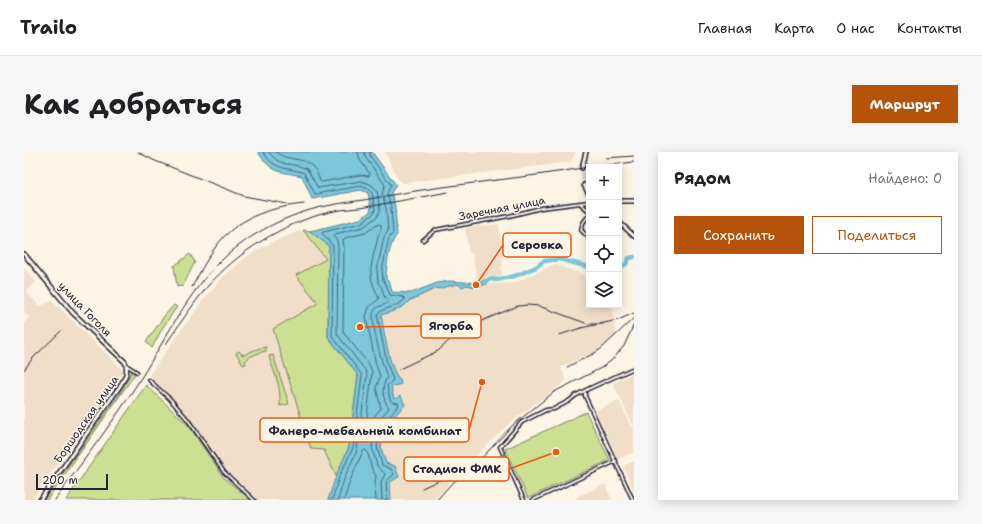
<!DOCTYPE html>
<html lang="ru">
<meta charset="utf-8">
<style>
body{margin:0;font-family:"Shantell Sans",sans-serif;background:#f6f6f6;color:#202124}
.controls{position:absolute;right:12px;top:12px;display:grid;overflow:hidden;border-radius:0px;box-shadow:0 2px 10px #0003}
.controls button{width:36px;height:36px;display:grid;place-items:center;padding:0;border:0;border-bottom:1px solid #e0e0e0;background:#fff;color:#202124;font:20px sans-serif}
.scale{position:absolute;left:12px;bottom:10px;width:72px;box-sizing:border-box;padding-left:4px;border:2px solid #22223b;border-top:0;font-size:11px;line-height:14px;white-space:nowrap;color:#22223b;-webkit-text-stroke:3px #fcf5e5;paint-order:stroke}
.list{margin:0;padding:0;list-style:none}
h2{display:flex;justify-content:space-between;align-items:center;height:52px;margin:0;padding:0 16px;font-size:17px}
h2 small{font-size:13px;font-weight:400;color:#757577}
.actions{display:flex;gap:8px;padding:12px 16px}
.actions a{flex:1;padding:9px 0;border:1px solid #b45309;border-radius:0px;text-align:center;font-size:14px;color:#b45309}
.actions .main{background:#b45309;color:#fff}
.icon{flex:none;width:22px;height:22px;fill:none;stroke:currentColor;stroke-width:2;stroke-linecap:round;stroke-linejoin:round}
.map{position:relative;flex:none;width:610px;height:348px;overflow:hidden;border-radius:0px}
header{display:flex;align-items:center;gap:24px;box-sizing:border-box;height:56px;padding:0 20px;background:#fff;border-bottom:1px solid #e0e0e0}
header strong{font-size:19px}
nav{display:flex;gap:22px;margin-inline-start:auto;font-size:14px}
.intro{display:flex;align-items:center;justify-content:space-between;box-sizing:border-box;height:96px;padding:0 24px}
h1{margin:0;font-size:28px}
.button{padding:10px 18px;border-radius:0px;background:#b45309;color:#fff;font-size:14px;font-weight:700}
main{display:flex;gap:24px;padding:0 24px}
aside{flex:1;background:#fff;border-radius:0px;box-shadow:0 2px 10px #0003}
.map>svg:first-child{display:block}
.built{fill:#f0dec8}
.green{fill:#cddf93;stroke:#788067}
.water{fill:#7bc7da;stroke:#57859a}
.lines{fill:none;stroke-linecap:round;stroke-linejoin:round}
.shore{stroke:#46647b;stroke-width:1}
.river{stroke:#7bc7da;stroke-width:4.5}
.secondary-tunnel{stroke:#d0cbc3;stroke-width:3;stroke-dasharray:3 1.5;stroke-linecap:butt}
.street-casing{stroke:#22223b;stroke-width:5}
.secondary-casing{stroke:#22223b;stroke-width:6}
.street{stroke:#fcf5e5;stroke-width:2}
.secondary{stroke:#fcf5e5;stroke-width:3}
.rail{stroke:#22223b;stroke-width:1}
.labels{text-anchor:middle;stroke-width:3;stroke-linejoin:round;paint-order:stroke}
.street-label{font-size:11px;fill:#22223b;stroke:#fcf5e5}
.leader{fill:none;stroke:#e8590c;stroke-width:1.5}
.callout-dot{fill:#e8590c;stroke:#fcf5e5;stroke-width:1.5}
.callout{fill:#fcf5e5;stroke:#e8590c;stroke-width:1.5}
.callout-label{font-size:12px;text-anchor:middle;font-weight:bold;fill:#22223b}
</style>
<header>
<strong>Trailo</strong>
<nav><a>Главная</a><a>Карта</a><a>О нас</a><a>Контакты</a></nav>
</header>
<div class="intro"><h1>Как добраться</h1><a class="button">Маршрут</a></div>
<main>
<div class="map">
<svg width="610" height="348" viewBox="0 0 610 348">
<rect width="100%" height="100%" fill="#fcf5e5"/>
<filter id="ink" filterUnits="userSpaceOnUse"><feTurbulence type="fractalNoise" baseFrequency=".025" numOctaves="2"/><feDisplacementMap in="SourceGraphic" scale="8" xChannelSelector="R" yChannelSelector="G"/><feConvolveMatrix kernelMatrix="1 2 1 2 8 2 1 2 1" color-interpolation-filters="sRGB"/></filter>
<g filter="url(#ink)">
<g class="built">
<polygon points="361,0 552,0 547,10 379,31 374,27"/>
<polygon points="475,72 479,115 477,115 478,124 453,128 448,101 445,101 441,76"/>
<polygon points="279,78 302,107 294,151 300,298 312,324 304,348 233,348 203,318 151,249 125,223 180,147 200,124 224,104 237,96 251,89"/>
<polygon points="531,112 565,125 565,153 588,153 592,183 573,200 537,215 542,229 487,270 433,322 411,348 367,348 366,330 357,296 361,273 381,253 370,247 367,234 373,225 367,210 357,163 370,159 380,154 385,149 413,136 414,137 433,132 439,135 442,133 452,135 463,132 490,131"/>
<polygon points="0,116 12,130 2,140 16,154 28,149 100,219 8,348 0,348 0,171 5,165 0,161"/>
<polygon points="610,221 610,272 609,273 589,231"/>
<polygon points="595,248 607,275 610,274 610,300 594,307 571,259"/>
<polygon points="610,309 610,338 599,314"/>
<polygon points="581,332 588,348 554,348 552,345"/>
</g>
<g class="green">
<polygon points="279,78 286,79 305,94 304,185 334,223 325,295 312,324 300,298 287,297 249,177 294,151 272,123 302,107"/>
<polygon points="166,102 171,110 159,134 153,135 150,114"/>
<polygon points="150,153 153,155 139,175 128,196 122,190 141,163"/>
<path d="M242 195V199C234 201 227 203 221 209L222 212 219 213 212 201 215 199 219 203 233 197Z"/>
<path d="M249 203 265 252 256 254C256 245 256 237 253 228 251 220 247 213 245 204Z"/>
<polygon points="107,220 111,222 23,348 20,348 94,244 105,225"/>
<polygon points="122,233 165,274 200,326 227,348 42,348"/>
<polygon points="562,260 586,308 504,346 481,297"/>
</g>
<path class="water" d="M234 0H348L372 33 367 41 371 54 373 83C365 91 362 116 362 127L366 131 368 140 387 141 413 131 425 129 455 131 459 128 466 127 463 132 452 135 442 133 439 135 433 132 414 137 413 136 385 149 380 154 370 159 357 163C360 177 366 221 376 227L377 232 367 235 370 247 377 244 381 253 361 274 357 296 362 311 371 314 375 325 366 330 367 348H304L312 324 325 295 334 223 304 185 305 94 286 79 336 67 347 59 344 41 337 38 288 47 278 24C255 19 248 22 234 0Z"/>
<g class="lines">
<g class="shore">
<path d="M239 0C252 20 261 14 280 21L291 42 337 34 345 37 348 41 351 58 349 62 337 71 299 80 298 81 309 94 308 184 338 223 329 296 315 325 308 348"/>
<path d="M245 0C255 16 269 10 283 17L294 36 337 29 348 33 353 39 356 58 353 65 339 75 311 82 309 84 313 89 314 94 313 182 341 218 343 223 333 298 320 327 314 348"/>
<path d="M252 0C262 10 280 4 289 15 293 19 294 24 296 29L298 30 335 23 345 24 346 22 336 8 334 0"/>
<path d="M340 0 342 6 361 33 358 42 362 56 364 79 360 85 353 118 354 131 358 136 360 144 365 150C361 154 353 153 350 159 345 166 359 215 363 225 357 236 358 246 365 256L353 270 348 295 353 314 361 322 357 330 358 348"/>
<path d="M346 0V4L367 33 363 41 367 55 369 81 365 86 358 118 359 128 362 133 366 143 379 145 381 147C374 156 358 155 353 163L363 211 369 228 363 234 366 247 368 250 374 251 375 253 358 271 353 295 358 313 367 317 370 322 362 330 363 348"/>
<path d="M355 72 357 73C358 78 355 80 354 85 352 95 348 106 347 116 346 129 351 136 355 147L345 155 342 165 352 213 356 224 352 236 357 256 349 266 346 275 344 277 342 274 348 220 346 214 319 180 320 95 319 88 321 86 341 81Z"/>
<polyline points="320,348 326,329 339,299 341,298 343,299 348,317 352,324 351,331 352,348"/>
</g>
<g class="river">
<polyline points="595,116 602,112 605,106 610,105"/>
<polyline points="461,130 466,127 472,128 491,124 512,115 520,109 535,107 565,115"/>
</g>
<polyline class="secondary-tunnel" points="558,16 560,33"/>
<defs>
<g id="street">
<polyline points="557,52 565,59"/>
<polyline points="565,63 559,71 557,78 565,86"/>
<polyline points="399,88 411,78 485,64 517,56 565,50"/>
<polyline points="102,213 113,220"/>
<polyline points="125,228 146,247 164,268 200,320 230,348"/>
<polyline points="561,241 561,244 609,348"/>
<polyline points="500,348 476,295 498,270 522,258 530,257 545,249 551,244 564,237 610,216"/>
<polyline points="509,348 592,309"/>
</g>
<g id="secondary">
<polyline points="558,16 562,0"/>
<polyline points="560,33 565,42"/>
<polyline points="595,49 610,49"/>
<polyline points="595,70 610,84"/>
<path d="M0 102 49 161 101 210C105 219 101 226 96 234L16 348"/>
</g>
</defs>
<use href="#street" class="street-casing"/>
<use href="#secondary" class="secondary-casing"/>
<use href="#street" class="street"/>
<use href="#secondary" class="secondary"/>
<g class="rail">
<polyline points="114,0 129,8 220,44 263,52"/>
<polyline points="582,6 610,4"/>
<polyline points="569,15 610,10"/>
<path d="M168 135C177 119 185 102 197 88 218 64 249 55 280 52"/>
<polyline points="535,183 557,176 594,168 610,161"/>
<path d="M142 192C155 173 168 153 183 135 215 99 259 71 306 60 318 57 330 57 342 55 370 50 397 45 424 40"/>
<polyline points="543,215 569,202 577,197 610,166"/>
<polyline points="375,217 414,199 431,183 445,174 494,154 504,153 515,154 564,172 579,172"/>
<polyline points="0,218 9,206 37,179"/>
<polyline points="398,336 444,315"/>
<path d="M31 348C60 307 91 268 117 226 143 185 163 141 198 108 226 81 264 62 302 54 320 50 338 49 356 45 425 32 496 27 565 15"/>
<polyline points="413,348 426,333 448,316 489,273 520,248 530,240 577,216 588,208 600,194 610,172"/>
</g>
</g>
</g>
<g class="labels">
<g class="street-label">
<text transform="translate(478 56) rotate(-11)" y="4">Заречная улица</text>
<text transform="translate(61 157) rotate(46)" y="4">улица Гоголя</text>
<text transform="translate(62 267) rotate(-55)" y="4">Боршодская улица</text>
</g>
</g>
<path class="leader" d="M452 133L479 93M336 175L397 174M458 230L445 278M532 300L485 317"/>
<g class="callout-dot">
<circle cx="452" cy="133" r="4"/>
<circle cx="336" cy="175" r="4"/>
<circle cx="458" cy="230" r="4"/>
<circle cx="532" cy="300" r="4"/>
</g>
<g class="callout">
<rect x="479" y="81" width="68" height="24" rx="4"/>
<rect x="397" y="162" width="60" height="24" rx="4"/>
<rect x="236" y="266" width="209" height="24" rx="4"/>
<rect x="380" y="305" width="105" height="24" rx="4"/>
</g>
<g class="callout-label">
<text x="513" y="97">Серовка</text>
<text x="427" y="178">Ягорба</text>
<text x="341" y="283">Фанеро-мебельный комбинат</text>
<text x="433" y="321">Стадион ФМК</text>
</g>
</svg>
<div class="controls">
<button>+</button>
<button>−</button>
<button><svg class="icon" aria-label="locate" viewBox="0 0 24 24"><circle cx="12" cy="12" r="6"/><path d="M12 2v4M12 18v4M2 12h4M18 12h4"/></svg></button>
<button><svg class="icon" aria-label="layers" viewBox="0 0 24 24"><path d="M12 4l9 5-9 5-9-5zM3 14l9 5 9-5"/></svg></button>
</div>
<div class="scale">200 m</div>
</div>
<aside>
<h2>Рядом<small>Найдено: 0</small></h2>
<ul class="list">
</ul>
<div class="actions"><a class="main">Сохранить</a><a>Поделиться</a></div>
</aside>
</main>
